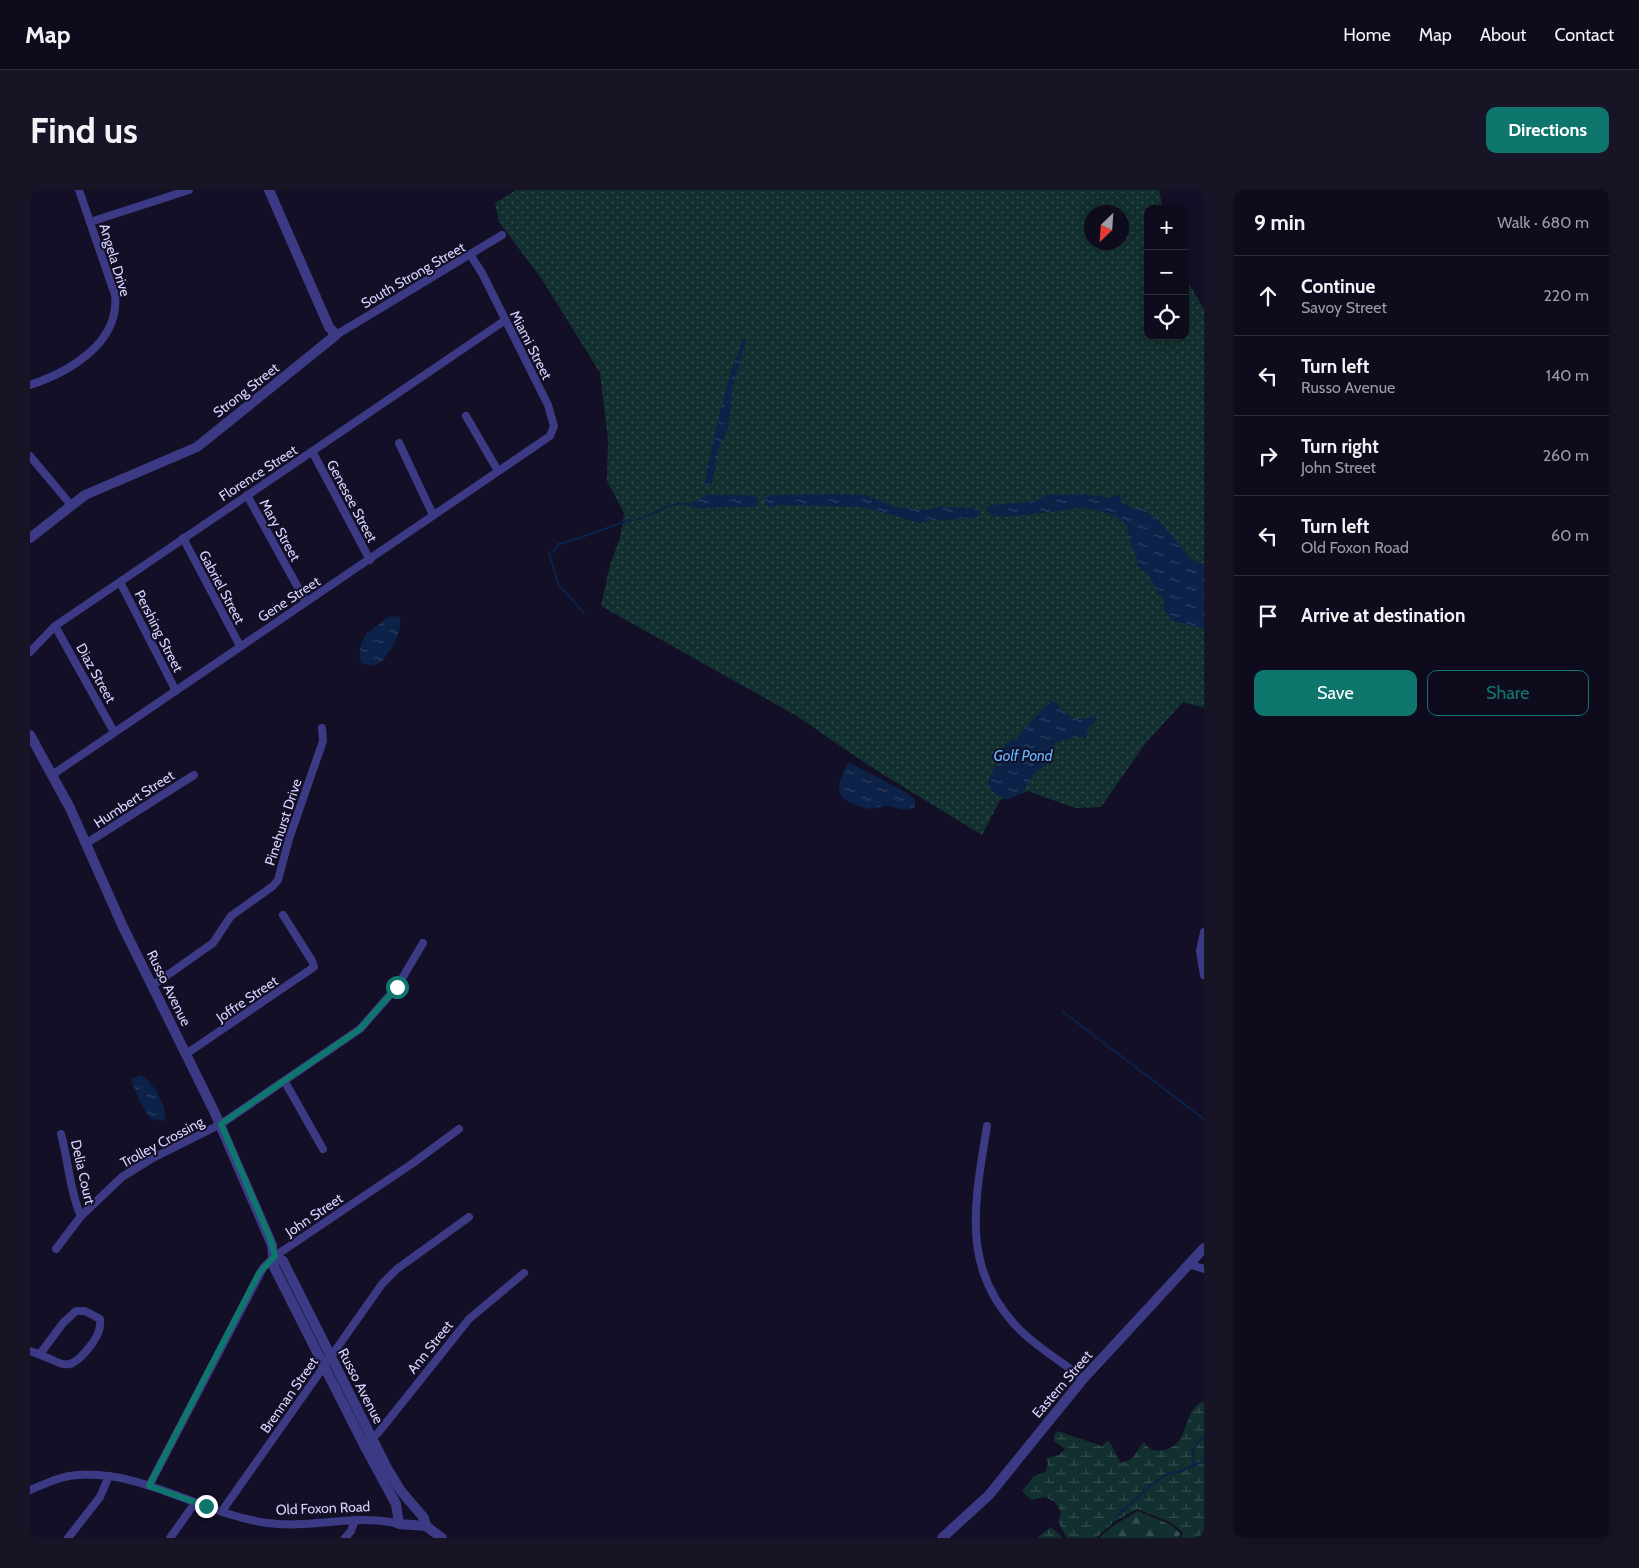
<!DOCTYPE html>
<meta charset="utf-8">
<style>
body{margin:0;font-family:Cabin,sans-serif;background:#171425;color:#f1f3f6}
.controls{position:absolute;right:15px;top:15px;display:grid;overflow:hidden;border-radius:10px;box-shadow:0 2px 12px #0003}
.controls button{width:45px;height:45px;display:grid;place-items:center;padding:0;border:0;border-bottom:1px solid #2e2b3b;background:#0e0b1c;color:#f1f3f6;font:25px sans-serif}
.compass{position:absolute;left:1054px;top:15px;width:45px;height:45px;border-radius:50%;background:#0e0b1c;box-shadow:0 2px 12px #0003;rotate:205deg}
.stop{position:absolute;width:15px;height:15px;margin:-11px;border:4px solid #0f766e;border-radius:50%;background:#fff}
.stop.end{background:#0f766e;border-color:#fff;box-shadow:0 1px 5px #0008}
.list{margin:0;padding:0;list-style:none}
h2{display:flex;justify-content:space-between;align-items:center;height:65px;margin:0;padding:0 20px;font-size:21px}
h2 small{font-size:16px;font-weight:400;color:#9b9ba3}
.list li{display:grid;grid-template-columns:32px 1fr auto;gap:15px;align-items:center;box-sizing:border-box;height:80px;padding:0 20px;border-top:1px solid #2e2b3b}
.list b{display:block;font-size:19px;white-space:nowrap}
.list p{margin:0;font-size:16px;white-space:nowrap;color:#9b9ba3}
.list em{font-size:16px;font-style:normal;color:#9b9ba3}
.actions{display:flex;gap:10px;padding:15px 20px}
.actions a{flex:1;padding:11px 0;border:1px solid #0f766e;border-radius:10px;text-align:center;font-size:18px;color:#0f766e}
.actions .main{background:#0f766e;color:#fff}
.icon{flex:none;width:28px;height:28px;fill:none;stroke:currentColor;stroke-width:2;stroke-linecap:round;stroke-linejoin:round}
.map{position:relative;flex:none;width:1174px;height:1348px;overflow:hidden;border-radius:10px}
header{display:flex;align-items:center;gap:30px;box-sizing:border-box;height:70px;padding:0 25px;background:#0e0b1c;border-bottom:1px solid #2e2b3b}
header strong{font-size:24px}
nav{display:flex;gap:28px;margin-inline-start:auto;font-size:18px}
.intro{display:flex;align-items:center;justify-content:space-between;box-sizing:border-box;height:120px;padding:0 30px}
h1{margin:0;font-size:35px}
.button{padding:12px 22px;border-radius:10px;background:#0f766e;color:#fff;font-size:18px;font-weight:700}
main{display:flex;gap:30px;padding:0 30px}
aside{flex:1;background:#0e0b1c;border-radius:10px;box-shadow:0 2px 12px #0003}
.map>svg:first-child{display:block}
.grass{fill:url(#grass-dots);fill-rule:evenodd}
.forest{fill:url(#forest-firs)}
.wetland{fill:url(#wetland-marsh)}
.water{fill:url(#water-ripples)}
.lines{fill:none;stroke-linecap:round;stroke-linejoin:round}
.stream{stroke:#0c2248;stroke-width:2}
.minor{stroke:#3d3a85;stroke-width:8}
.tertiary{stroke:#3d3a85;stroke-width:10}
.route{stroke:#0f766e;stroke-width:6}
.labels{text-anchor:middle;stroke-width:4;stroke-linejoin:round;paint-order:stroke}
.street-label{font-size:14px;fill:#d9d4ff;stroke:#130f26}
.water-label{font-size:15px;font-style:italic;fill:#62b6ff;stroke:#130f26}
</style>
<header>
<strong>Map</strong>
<nav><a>Home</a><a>Map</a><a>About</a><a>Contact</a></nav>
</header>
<div class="intro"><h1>Find us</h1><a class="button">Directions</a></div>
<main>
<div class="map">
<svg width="1174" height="1348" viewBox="0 0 1174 1348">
<defs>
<pattern id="grass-dots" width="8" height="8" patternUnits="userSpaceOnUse" patternTransform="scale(1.25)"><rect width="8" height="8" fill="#12302f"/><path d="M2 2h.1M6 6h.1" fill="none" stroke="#344d4e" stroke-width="1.8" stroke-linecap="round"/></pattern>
<pattern id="forest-firs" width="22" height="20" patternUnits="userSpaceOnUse" patternTransform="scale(1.25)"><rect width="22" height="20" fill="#12302f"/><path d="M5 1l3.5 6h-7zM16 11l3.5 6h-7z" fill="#344d4e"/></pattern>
<pattern id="wetland-marsh" width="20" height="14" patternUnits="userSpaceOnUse" patternTransform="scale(1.25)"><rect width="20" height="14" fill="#12302f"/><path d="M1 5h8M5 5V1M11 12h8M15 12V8" fill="none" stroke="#344d4e"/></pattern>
<pattern id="water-ripples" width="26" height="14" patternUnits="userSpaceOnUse" patternTransform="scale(1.25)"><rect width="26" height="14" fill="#0c2248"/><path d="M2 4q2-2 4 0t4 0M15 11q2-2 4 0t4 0" fill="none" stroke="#2f4163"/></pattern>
</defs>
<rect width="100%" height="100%" fill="#130f26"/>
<path class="grass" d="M486 0H1129L1133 19H1118V146H1155V87L1174 119V518L1153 512 1115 554 1071 617 1045 618 998 601 970 610 952 645 841 577 765 525 571 416 580 375 590 348 594 323 577 291 578 250 570 183 513 91 469 32 465 13ZM1062 22H1092V52H1062Z"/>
<polygon class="forest" points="1108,1321 1141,1335 1150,1343 1149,1348 1069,1348 1084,1335"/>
<g class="wetland">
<path d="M1174 1211V1348H1151L1153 1343 1142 1333 1107 1319 1084 1332 1066 1348H1037L1028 1332 1031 1322 1025 1312 1015 1307 1001 1310 992 1301 1004 1286 1015 1282 1018 1274 1016 1268 1029 1265 1035 1259 1024 1251V1245L1027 1241 1072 1256 1077 1251 1080 1252 1090 1272C1103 1273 1106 1261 1114 1252 1120 1260 1123 1262 1133 1260 1161 1257 1151 1219 1174 1211Z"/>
<polygon points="1021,1337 1033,1348 1007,1348"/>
</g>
<g class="water">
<path d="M712 147 716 151 703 196 698 238 688 260 682 294 676 297C672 291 698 190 703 176 706 165 713 159 712 147Z"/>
<polygon points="680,304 725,306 728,308 727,316 720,317 667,318 658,316 658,314"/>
<polygon points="808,304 836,305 865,317 894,320 911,317 944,318 949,320 950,323 947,327 912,330 908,329 889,333 834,317 750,315 738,317 734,310 740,305"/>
<path d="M1054 304 1081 308 1089 304 1092 313 1104 319 1113 318 1134 336 1161 369 1174 374V439L1141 430 1134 419 1133 406 1127 403 1119 385 1108 377C1109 364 1097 353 1097 335L1085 326 1066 320 1052 318 980 327 963 326 957 321 956 318 963 315 1005 311 1017 305Z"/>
<path d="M360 426 369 427C375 437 358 470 347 474 342 477 337 475 332 473L329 467 331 453 337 443Z"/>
<path d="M1020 511C1033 513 1038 538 1063 526L1067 529 1058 538 1056 548 1044 547 1025 553 1017 574 1004 583 992 603 977 610 964 603 958 594 963 580 971 570 975 555 987 547Z"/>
<path d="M820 573 877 603 885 610V617C873 623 866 616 855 616 851 616 847 618 843 619 836 619 828 616 821 613 802 605 810 590 817 575Z"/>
<path d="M109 885C121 887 140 920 134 931L120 929C112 916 106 904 101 889Z"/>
</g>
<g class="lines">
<g class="stream">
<path d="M608 329C625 325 639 311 658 314"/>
<path d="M554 423 528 394 519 363 524 361 528 354C553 349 577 336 602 330"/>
<polyline points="1033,822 1174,929"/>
<path d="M1164 1275C1160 1263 1165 1255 1174 1247"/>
<polyline points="1086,1327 1121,1295 1138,1283 1149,1282 1174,1271"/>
</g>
<g class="minor">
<polyline points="60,32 159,0"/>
<polyline points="306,145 472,45"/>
<path d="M0 195C39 182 90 153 85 105L49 0"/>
<polyline points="436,226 468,281"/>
<polyline points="369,253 403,325"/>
<polyline points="283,263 340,370"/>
<polyline points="0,266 41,315"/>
<polyline points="217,305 276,412"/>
<polyline points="153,348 210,456"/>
<polyline points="90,392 146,501"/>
<polyline points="25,436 84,542"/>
<polyline points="0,462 25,436 474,131"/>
<polyline points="22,585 520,246 524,236 518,215 452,83 441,66"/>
<polyline points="57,653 164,585"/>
<polyline points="1174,742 1170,761 1174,785"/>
<polyline points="122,796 183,753 201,726 243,696 248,690 259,649 293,551 292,538"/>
<polyline points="156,864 284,777 282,771 253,725"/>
<polyline points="255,892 293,959"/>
<path d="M957 936C945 1012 929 1079 990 1140 1009 1159 1033 1172 1053 1189"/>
<path d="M31 944C38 969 40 1003 51 1026"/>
<polyline points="26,1059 51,1026 92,987 121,969 191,934 330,839 367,797 393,753"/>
<polyline points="1159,1074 1174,1079"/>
<path d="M0 1161C33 1171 36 1188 61 1155 67 1147 71 1140 70 1129L55 1121H46L33 1133 10 1164"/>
<polyline points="338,1251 348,1243 439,1129 494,1083"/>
<polyline points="119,1296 233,1078 245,1066 383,973 429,939"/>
<path d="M0 1300C15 1294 30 1286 47 1285 114 1280 172 1324 237 1333 281 1339 326 1323 369 1334"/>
<polyline points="192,1321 352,1094 367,1079 439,1027"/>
<polyline points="38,1348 70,1307 79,1286"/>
<polyline points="140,1348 165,1313"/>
<polyline points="315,1348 321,1341 325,1330"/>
</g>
<g class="tertiary">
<polyline points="0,348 55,305 167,257 306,145 299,137 239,0"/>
<polyline points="0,545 40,618 93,737 184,921 242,1055 244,1077 333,1253 366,1314 369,1334 396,1336 412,1348"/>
<polyline points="245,1066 253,1071 357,1278 371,1301 394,1328 396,1336"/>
<polyline points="912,1348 959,1305 1053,1189 1174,1058"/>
</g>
</g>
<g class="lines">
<polyline class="route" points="176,1316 119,1296 229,1083 245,1066 240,1048 191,934 330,839 367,797"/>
</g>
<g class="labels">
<g class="street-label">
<text transform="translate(85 70) rotate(73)" y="5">Angela Drive</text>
<text transform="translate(383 85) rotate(-30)" y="5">South Strong Street</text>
<text transform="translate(501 155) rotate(63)" y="5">Miami Street</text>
<text transform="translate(216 200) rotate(-38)" y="5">Strong Street</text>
<text transform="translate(228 283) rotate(-33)" y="5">Florence Street</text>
<text transform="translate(322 311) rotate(62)" y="5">Genesee Street</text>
<text transform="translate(250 340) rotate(61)" y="5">Mary Street</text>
<text transform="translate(192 397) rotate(62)" y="5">Gabriel Street</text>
<text transform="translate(259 409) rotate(-33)" y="5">Gene Street</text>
<text transform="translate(129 441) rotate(63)" y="5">Pershing Street</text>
<text transform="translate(66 483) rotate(61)" y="5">Diaz Street</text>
<text transform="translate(104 609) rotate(-33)" y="5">Humbert Street</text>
<text transform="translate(253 632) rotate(-72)" y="5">Pinehurst Drive</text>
<text transform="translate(139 798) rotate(64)" y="5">Russo Avenue</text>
<text transform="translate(217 809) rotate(-34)" y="5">Joffre Street</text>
<text transform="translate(132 952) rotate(-28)" y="5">Trolley Crossing</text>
<text transform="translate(53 982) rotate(77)" y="5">Delia Court</text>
<text transform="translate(284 1025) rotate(-34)" y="5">John Street</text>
<text transform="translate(400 1157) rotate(-51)" y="5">Ann Street</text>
<text transform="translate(1032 1194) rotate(-49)" y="5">Eastern Street</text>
<text transform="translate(331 1196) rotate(63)" y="5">Russo Avenue</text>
<text transform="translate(259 1205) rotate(-55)" y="5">Brennan Street</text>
<text transform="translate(293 1318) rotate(-2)" y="5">Old Foxon Road</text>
</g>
<g class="water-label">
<text x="993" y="571">Golf Pond</text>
</g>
</g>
</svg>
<div class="controls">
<button>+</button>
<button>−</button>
<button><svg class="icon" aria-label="locate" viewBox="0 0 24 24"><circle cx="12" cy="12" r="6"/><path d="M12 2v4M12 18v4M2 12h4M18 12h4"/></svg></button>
</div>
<svg class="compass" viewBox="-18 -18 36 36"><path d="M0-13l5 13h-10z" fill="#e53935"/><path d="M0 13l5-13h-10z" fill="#9b9ba3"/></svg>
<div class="stop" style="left:367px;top:797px"></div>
<div class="stop end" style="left:176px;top:1316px"></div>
</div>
<aside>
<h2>9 min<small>Walk · 680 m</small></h2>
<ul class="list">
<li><svg class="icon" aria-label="ahead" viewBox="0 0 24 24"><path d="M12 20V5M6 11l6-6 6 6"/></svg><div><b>Continue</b><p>Savoy Street</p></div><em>220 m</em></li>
<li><svg class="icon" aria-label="left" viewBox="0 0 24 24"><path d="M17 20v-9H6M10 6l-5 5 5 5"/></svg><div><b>Turn left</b><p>Russo Avenue</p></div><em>140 m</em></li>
<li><svg class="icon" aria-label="right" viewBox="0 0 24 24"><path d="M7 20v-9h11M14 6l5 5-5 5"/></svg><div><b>Turn right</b><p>John Street</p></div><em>260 m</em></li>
<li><svg class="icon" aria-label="left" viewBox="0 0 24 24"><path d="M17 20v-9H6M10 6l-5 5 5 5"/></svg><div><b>Turn left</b><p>Old Foxon Road</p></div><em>60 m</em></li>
<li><svg class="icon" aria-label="arrive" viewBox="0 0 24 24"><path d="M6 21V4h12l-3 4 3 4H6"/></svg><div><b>Arrive at destination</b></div></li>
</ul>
<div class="actions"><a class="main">Save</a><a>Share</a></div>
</aside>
</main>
